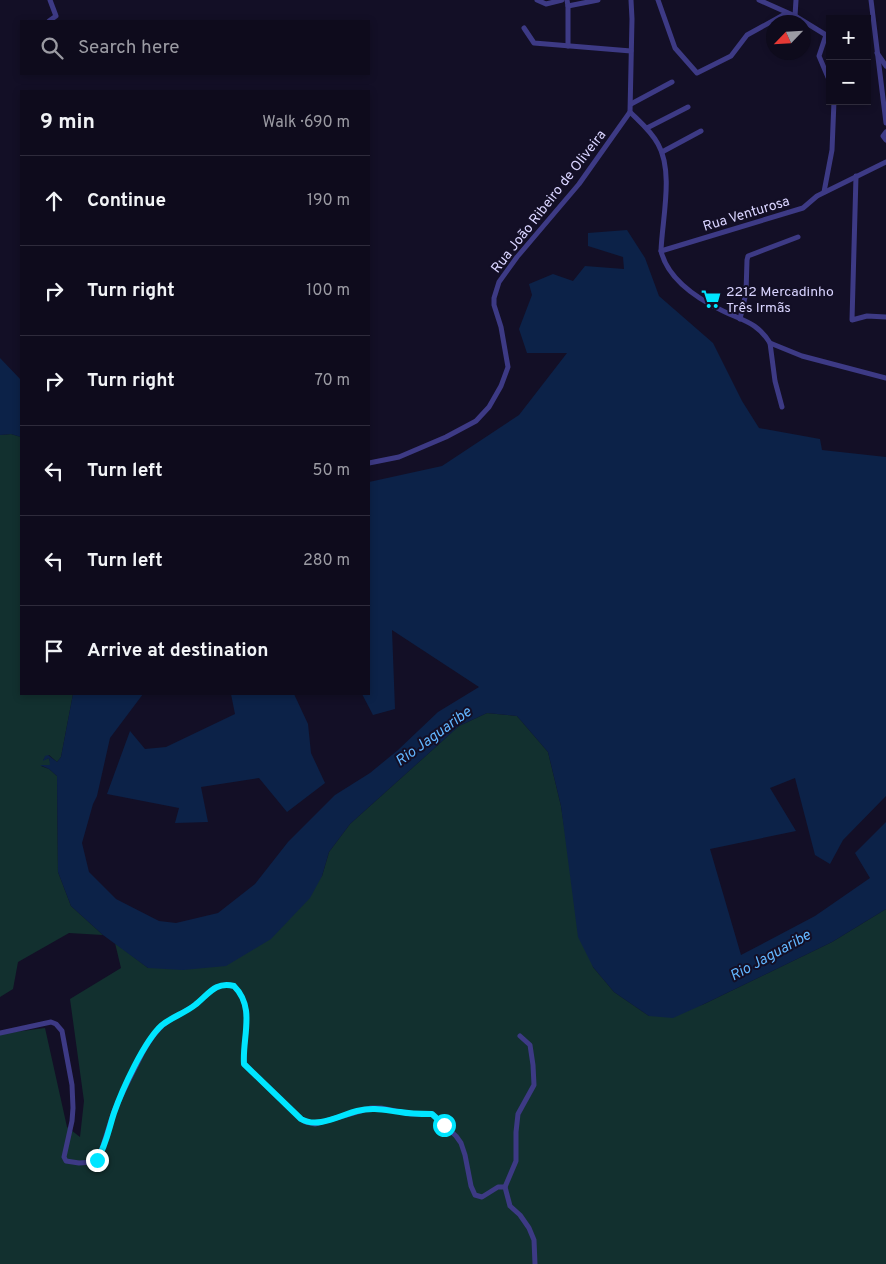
<!DOCTYPE html>
<meta charset="utf-8">
<style>
body{margin:0;font-family:Overpass,sans-serif;background:#1c1929;color:#f1f3f6}
.controls{position:absolute;right:15px;top:15px;display:grid;overflow:hidden;border-radius:0px;box-shadow:0 2px 8px #0003}
.controls button{width:45px;height:45px;display:grid;place-items:center;padding:0;border:0;border-bottom:1px solid #2e2b3b;background:#0e0b1c;color:#f1f3f6;font:25px sans-serif}
.compass{position:absolute;left:766px;top:15px;width:45px;height:45px;border-radius:50%;background:#0e0b1c;box-shadow:0 2px 8px #0003;rotate:245deg}
.stop{position:absolute;width:15px;height:15px;margin:-11px;border:4px solid #00e5ff;border-radius:50%;background:#fff}
.stop.end{background:#00e5ff;border-color:#fff;box-shadow:0 1px 5px #0008}
.list{margin:0;padding:0;list-style:none}
h2{display:flex;justify-content:space-between;align-items:center;height:65px;margin:0;padding:0 20px;font-size:21px}
h2 small{font-size:16px;font-weight:400;color:#9b9ba3}
.list li{display:grid;grid-template-columns:32px 1fr auto;gap:15px;align-items:center;box-sizing:border-box;height:90px;padding:0 20px;border-top:1px solid #2e2b3b}
.list b{display:block;font-size:19px;white-space:nowrap}
.list em{font-size:16px;font-style:normal;color:#9b9ba3}
.icon{flex:none;width:28px;height:28px;fill:none;stroke:currentColor;stroke-width:2;stroke-linecap:round;stroke-linejoin:round}
.map{position:relative;flex:none;width:886px;height:1264px;overflow:hidden}
.search{position:absolute;background:#0e0b1c;box-shadow:0 2px 8px #0003;left:20px;top:20px;width:350px;height:55px;display:flex;align-items:center;gap:12px;box-sizing:border-box;padding:0 18px;border-radius:0px;color:#9b9ba3;font-size:19px}
.panel{position:absolute;background:#0e0b1c;box-shadow:0 2px 8px #0003;left:20px;top:90px;width:350px;height:605px;border-radius:0px}
.map>svg:first-child{display:block}
.green{fill:#12302f}
.water{fill:#0c2248}
.lines{fill:none;stroke-linecap:round;stroke-linejoin:round}
.minor{stroke:#3d3a85;stroke-width:5}
.route{stroke:#00e5ff;stroke-width:6}
.labels{text-anchor:middle;stroke-width:4;stroke-linejoin:round;paint-order:stroke}
.street-label{font-size:14px;fill:#d9d4ff;stroke:#130f26}
.poi-label{font-size:14px;fill:#d9d4ff;stroke:#130f26;text-anchor:start}
.water-label{font-size:15px;font-style:italic;fill:#62b6ff;stroke:#130f26}
</style>
<div class="map">
<svg width="886" height="1264" viewBox="0 0 886 1264">
<rect width="100%" height="100%" fill="#130f26"/>
<g class="green">
<polygon points="11,434 21,437 21,694 73,694 61,757 57,762 49,755 43,760 49,758 51,765 41,766 49,769 57,776 58,872 71,906 103,935 69,933 18,962 13,989 0,997 0,435"/>
<polygon points="487,713 517,716 548,752 561,806 569,858 593,967 614,992 649,1016 702,1005 832,942 886,909 886,1264 0,1264 0,1034 45,1028 67,1127 80,1137 84,1101 70,999 121,968 115,943 148,968 322,876 329,852 350,824 459,726"/>
</g>
<g class="water">
<polygon points="627,230 645,258 659,296 713,343 742,401 759,428 820,439 822,450 886,457 886,796 843,840 830,864 815,855 795,778 770,788 796,831 710,849 741,955 815,916 870,878 855,853 886,822 886,909 832,942 702,1005 673,1018 649,1016 614,992 593,967 578,937 561,806 548,752 517,716 487,713 459,726 350,824 329,852 322,876 310,898 271,939 226,966 183,970 148,968 103,935 71,906 58,872 57,776 49,769 40,765 50,765 49,758 43,761 45,756 48,755 57,762 61,757 73,694 143,694 110,738 97,796 93,804 82,843 89,872 116,899 159,921 176,923 218,913 255,884 288,842 335,795 370,773 398,750 438,712 479,687 392,630 395,709 373,715 362,694 369,694 369,482 442,466 519,415 567,353 527,353 519,329 532,295 529,284 553,274 573,281 585,266 624,269 623,257 588,246 588,233"/>
<polygon points="0,358 21,380 21,437 11,434 0,435"/>
<polygon points="231,694 294,694 308,724 311,753 325,783 287,812 259,778 201,787 208,822 175,823 179,808 107,794 130,731 145,749 166,747 235,714"/>
</g>
<g class="lines">
<g class="minor">
<polyline points="537,0 546,4 562,0"/>
<polyline points="567,0 568,6 568,46"/>
<path d="M631 0 632 19 630 112C640 122 651 131 658 144 674 172 662 220 661 251 668 280 698 299 723 311 743 321 757 322 770 343L775 381 782 407"/>
<polyline points="658,0 675,48 697,73 731,56 747,35 787,13"/>
<polyline points="759,0 795,16 826,35 819,56 830,82"/>
<polyline points="871,0 886,123"/>
<polyline points="568,6 598,0"/>
<polyline points="795,16 796,0"/>
<polyline points="49,21 56,16 50,0"/>
<polyline points="524,28 534,43 631,51"/>
<polyline points="877,53 886,66"/>
<polyline points="631,104 672,82"/>
<polyline points="647,128 688,107"/>
<polyline points="886,132 883,136 886,140"/>
<polyline points="662,152 701,131"/>
<polyline points="856,176 852,320 867,316 886,317"/>
<polyline points="824,192 832,150 834,101"/>
<polyline points="661,251 803,208 817,196 886,162"/>
<polyline points="740,319 746,293 747,260 748,256 798,237"/>
<polyline points="770,343 802,356 886,378"/>
<polyline points="369,463 399,457 446,437 476,421 489,407 501,386 508,367 501,327 494,305 494,298 499,282 517,257 579,184 630,112"/>
<path d="M0 1033 51 1022 56 1024 62 1031 72 1085 73 1108 72 1121 64 1157 66 1161 79 1163 94 1162 99 1157C105 1141 109 1125 115 1109 122 1094 129 1079 137 1064 143 1051 150 1038 160 1028 169 1018 184 1013 195 1005 208 995 215 981 234 986 256 1008 242 1037 244 1064L301 1119 306 1122 315 1124 371 1108H381L411 1114H432L456 1136 461 1143 465 1155 471 1186 475 1195 482 1197 498 1187H505L510 1206 520 1215 529 1228 534 1240 535 1264"/>
<polyline points="505,1187 516,1161 516,1132 518,1114 534,1085 533,1065 530,1045 520,1036"/>
</g>
</g>
<g class="lines">
<path class="route" d="M97 1160C106 1146 109 1128 114 1113 122 1090 144 1041 162 1025 172 1017 185 1013 195 1005 208 995 215 981 234 986 256 1008 242 1037 244 1064L301 1119C318 1129 340 1115 357 1111 373 1107 384 1110 400 1112 411 1114 421 1114 432 1114L444 1125"/>
</g>
<defs>
<symbol id="supermarket-bare" viewBox="-9 -9 18 18"><path d="M-6-5.5h2.5l.6 2H6L4.5 2H-2.5L-4.4-4H-6ZM-1.5 3.2a1.3 1.3 0 1 0 .1 0ZM3 3.2a1.3 1.3 0 1 0 .1 0Z" fill="#00e5ff" stroke="#130f26" stroke-width="2.5" paint-order="stroke"/></symbol>
</defs>
<g fill-rule="evenodd">
<use href="#supermarket-bare" x="697" y="285" width="28" height="28"/>
</g>
<g class="labels">
<g class="street-label">
<text transform="translate(548 201) rotate(-52)" y="5">Rua João Ribeiro de Oliveira</text>
<text transform="translate(746 213) rotate(-17)" y="5">Rua Venturosa</text>
</g>
<g class="poi-label">
<text x="726" y="296">2212 Mercadinho<tspan x="726" dy="16">Três Irmãs</tspan></text>
</g>
<g class="water-label">
<text transform="translate(433 736) rotate(-36)" y="5">Rio Jaguaribe</text>
<text transform="translate(770 955) rotate(-29)" y="5">Rio Jaguaribe</text>
</g>
</g>
</svg>
<div class="controls">
<button>+</button>
<button>−</button>
</div>
<svg class="compass" viewBox="-18 -18 36 36"><path d="M0-13l5 13h-10z" fill="#e53935"/><path d="M0 13l5-13h-10z" fill="#9b9ba3"/></svg>
<div class="stop" style="left:444px;top:1125px"></div>
<div class="stop end" style="left:97px;top:1160px"></div>
<div class="search"><svg class="icon" aria-label="search" viewBox="0 0 24 24"><circle cx="10" cy="10" r="6"/><path d="M15 15l6 6"/></svg>Search here</div>
<section class="panel">
<h2>9 min<small>Walk · 690 m</small></h2>
<ul class="list">
<li><svg class="icon" aria-label="ahead" viewBox="0 0 24 24"><path d="M12 20V5M6 11l6-6 6 6"/></svg><div><b>Continue</b></div><em>190 m</em></li>
<li><svg class="icon" aria-label="right" viewBox="0 0 24 24"><path d="M7 20v-9h11M14 6l5 5-5 5"/></svg><div><b>Turn right</b></div><em>100 m</em></li>
<li><svg class="icon" aria-label="right" viewBox="0 0 24 24"><path d="M7 20v-9h11M14 6l5 5-5 5"/></svg><div><b>Turn right</b></div><em>70 m</em></li>
<li><svg class="icon" aria-label="left" viewBox="0 0 24 24"><path d="M17 20v-9H6M10 6l-5 5 5 5"/></svg><div><b>Turn left</b></div><em>50 m</em></li>
<li><svg class="icon" aria-label="left" viewBox="0 0 24 24"><path d="M17 20v-9H6M10 6l-5 5 5 5"/></svg><div><b>Turn left</b></div><em>280 m</em></li>
<li><svg class="icon" aria-label="arrive" viewBox="0 0 24 24"><path d="M6 21V4h12l-3 4 3 4H6"/></svg><div><b>Arrive at destination</b></div></li>
</ul>
</section>
</div>
